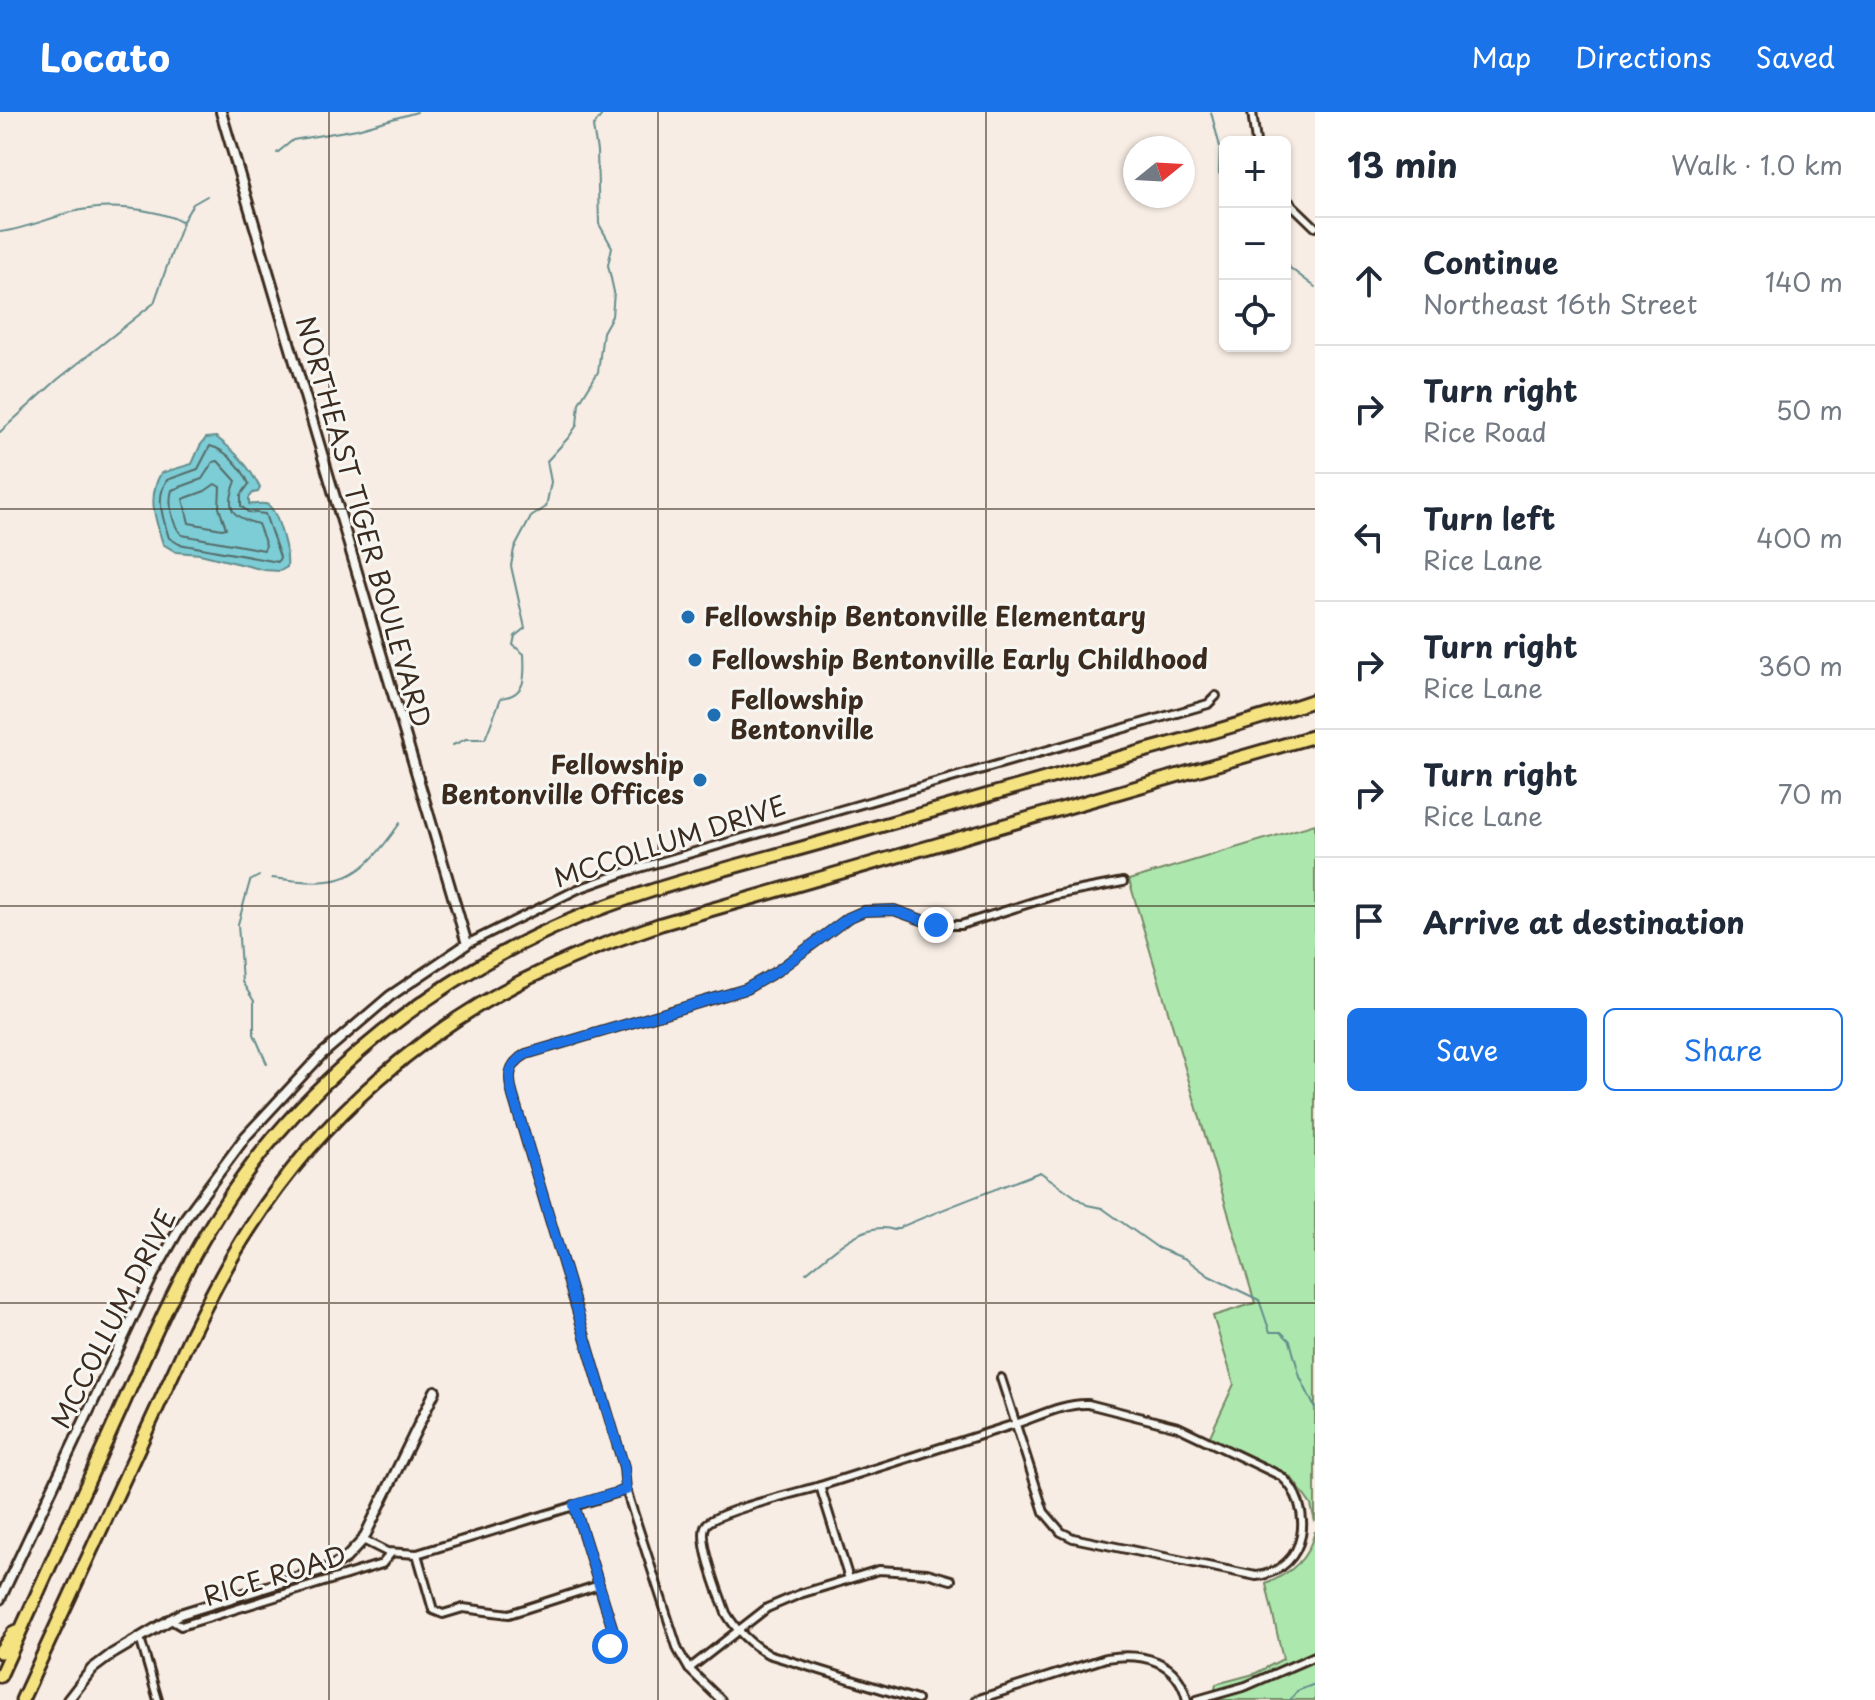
<!DOCTYPE html>
<meta charset="utf-8">
<style>
body{margin:0;font-family:"Playpen Sans",sans-serif;background:#f6f6f7;color:#1f2937}
.controls{position:absolute;right:24px;top:24px;display:grid;overflow:hidden;border-radius:12px;box-shadow:0 2px 6px #0004}
.controls button{width:72px;height:72px;display:grid;place-items:center;padding:0;border:0;border-bottom:2px solid #e0e1e3;background:#fff;color:#1f2937;font:40px sans-serif}
.compass{position:absolute;left:1123px;top:24px;width:72px;height:72px;border-radius:50%;background:#fff;box-shadow:0 2px 6px #0004;rotate:72deg}
.stop{position:absolute;width:24px;height:24px;margin:-18px;border:6px solid #1a73e8;border-radius:50%;background:#fff}
.stop.end{background:#1a73e8;border-color:#fff;box-shadow:0 2px 8px #0008}
.list{margin:0;padding:0;list-style:none}
h2{display:flex;justify-content:space-between;align-items:center;height:104px;margin:0;padding:0 32px;font-size:34px}
h2 small{font-size:26px;font-weight:400;color:#747a83}
.list li{display:grid;grid-template-columns:52px 1fr auto;gap:24px;align-items:center;box-sizing:border-box;height:128px;padding:0 32px;border-top:2px solid #e0e1e3}
.list b{display:block;font-size:30px;white-space:nowrap}
.list p{margin:0;font-size:26px;white-space:nowrap;color:#747a83}
.list em{font-size:26px;font-style:normal;color:#747a83}
.actions{display:flex;gap:16px;padding:24px 32px}
.actions a{flex:1;padding:18px 0;border:2px solid #1a73e8;border-radius:12px;text-align:center;font-size:28px;color:#1a73e8}
.actions .main{background:#1a73e8;color:#fff}
.icon{flex:none;width:44px;height:44px;fill:none;stroke:currentColor;stroke-width:2;stroke-linecap:round;stroke-linejoin:round}
.map{position:relative;flex:none;width:1315px;height:1588px;overflow:hidden}
header{display:flex;align-items:center;gap:48px;box-sizing:border-box;height:112px;padding:0 40px;background:#1a73e8;color:#fff}
header strong{font-size:38px}
nav{display:flex;gap:44px;margin-inline-start:auto;font-size:28px}
main{display:flex}
aside{flex:1;background:#fff}
.map>svg:first-child{display:block}
.green{fill:#ace8ae;stroke:#748966;stroke-width:2}
.water{fill:#7dcdd6;stroke:#638c8c;stroke-width:2}
.lines{fill:none;stroke-linecap:round;stroke-linejoin:round}
.shore{stroke:#556b68;stroke-width:2}
.stream{stroke:#638c8c;stroke-width:2}
.minor-casing{stroke:#3b2a1e;stroke-width:12}
.tertiary-casing{stroke:#3b2a1e;stroke-width:14}
.motorway-casing{stroke:#3b2a1e;stroke-width:17}
.minor{stroke:#f6f6f2;stroke-width:6}
.tertiary{stroke:#f6f6f2;stroke-width:8}
.motorway{stroke:#f5e382;stroke-width:11}
.route{stroke:#1a73e8;stroke-width:10}
.grid{fill:none;stroke:#3b2a1e;stroke-width:2;stroke-opacity:0.55}
.poi-dot{fill:#1f6fb2;stroke:#f6f6f2;stroke-width:3}
.labels{text-anchor:middle;stroke-width:6;stroke-linejoin:round;paint-order:stroke}
.street-label{font-size:26px;fill:#3b2a1e;stroke:#f6f6f2}
.poi-label{font-size:26px;font-weight:bold;fill:#3b2a1e;stroke:#f6f6f2;text-anchor:start}
</style>
<header>
<strong>Locato</strong>
<nav><a>Map</a><a>Directions</a><a>Saved</a></nav>
</header>
<main>
<div class="map">
<svg width="1315" height="1588" viewBox="0 0 1315 1588">
<rect width="100%" height="100%" fill="#f7ede4"/>
<filter id="ink" filterUnits="userSpaceOnUse"><feTurbulence type="fractalNoise" baseFrequency=".0125" numOctaves="2"/><feDisplacementMap in="SourceGraphic" scale="16" xChannelSelector="R" yChannelSelector="G"/><feConvolveMatrix kernelMatrix="1 2 1 2 8 2 1 2 1" color-interpolation-filters="sRGB"/></filter>
<g filter="url(#ink)">
<g class="green">
<polygon points="1315,712 1315,1410 1311,1393 1291,1365 1209,1326 1234,1272 1213,1204 1255,1191 1129,768"/>
<path d="M1315 1419V1588H1213L1216 1572 1254 1562 1283 1547 1266 1472C1292 1460 1308 1448 1315 1419Z"/>
</g>
<path class="water" d="M216 325C236 340 249 354 260 376L258 380 253 381 249 386V392C254 393 264 390 268 393 278 399 289 444 287 455L280 459 264 458 200 442 176 440 163 432C155 406 147 386 161 361L192 352 200 334 206 326Z"/>
<g class="lines">
<g class="shore">
<path d="M210 334C227 338 242 356 249 372L241 383V394L248 400 265 402 280 445 278 450 179 432 169 426C163 406 155 386 167 368L198 357Z"/>
<path d="M218 349 236 369C225 397 231 405 258 412L266 433 264 438 182 423C172 413 168 391 172 378L202 367 213 350Z"/>
<polygon points="215,372 220,375 219,396 226,416 222,417 189,411 183,387 205,379"/>
</g>
<g class="stream">
<polyline points="1211,0 1220,35 1219,61 1225,69"/>
<polyline points="277,41 293,28 357,17 417,0"/>
<path d="M0 120C25 117 47 107 72 100 107 91 149 96 182 109"/>
<polyline points="1285,147 1290,156 1315,175"/>
<polyline points="0,320 57,268 154,191 183,109 193,92 207,84"/>
<path d="M453 633 466 627H485L501 586C527 583 525 564 524 542L513 533 515 524 525 516 511 454 514 437 531 405 546 395 551 370 547 349 569 325 577 313 579 291 598 260 603 220 612 204 614 180 608 153 612 135 599 112 597 39 593 15 604 0"/>
<polyline points="259,764 250,769 238,812 242,870 254,889 254,922 267,952"/>
<path d="M272 766C343 775 358 771 400 711"/>
<path d="M806 1161C828 1144 863 1107 894 1118 942 1097 991 1079 1040 1060L1087 1093 1102 1096 1158 1136 1186 1147 1209 1164 1259 1188 1270 1220H1281L1290 1229 1300 1265 1315 1296"/>
<polyline points="1290,1588 1297,1579 1315,1572"/>
</g>
<defs>
<g id="minor">
<polyline points="1252,0 1256,30"/>
<polyline points="1285,86 1315,115"/>
<polyline points="467,832 578,777 629,759 1208,592 1216,584"/>
<polyline points="820,1374 849,1467"/>
<polyline points="574,1393 614,1521 610,1534"/>
<polyline points="363,1428 387,1440 417,1442 626,1378"/>
<polyline points="417,1442 433,1498 443,1502 463,1496 509,1502 599,1473"/>
<polyline points="169,1507 181,1514 382,1452 391,1441"/>
<polyline points="140,1526 158,1588"/>
<polyline points="689,1557 767,1496 800,1482 879,1458 927,1461 951,1468"/>
<path d="M721 1588 689 1557 678 1538 626 1378 624 1355 513 984C508 966 507 953 526 942L746 877 777 859 848 806 864 799 894 798 936 813H961L1055 783 1123 770"/>
<path d="M917 1588 768 1542C750 1532 736 1518 726 1501 720 1484 697 1427 706 1413 714 1400 800 1380 820 1374 884 1354 948 1333 1012 1313 1035 1306 1063 1291 1088 1292L1178 1315 1281 1364C1315 1394 1309 1458 1256 1464L1073 1426 1061 1420 1044 1400 1001 1266"/>
<path d="M976 1588 1106 1546C1142 1540 1178 1548 1187 1588"/>
<polyline points="1197,1588 1246,1574 1315,1544"/>
</g>
<g id="tertiary">
<polyline points="0,1487 153,1163 186,1105 246,1024 321,943 390,884 467,832 221,0"/>
<polyline points="68,1588 92,1557 112,1542 180,1502 331,1455 346,1446 363,1428 435,1279"/>
</g>
<g id="motorway">
<polyline points="0,1540 14,1520"/>
<path d="M0 1564C40 1476 80 1387 120 1299 150 1232 179 1164 218 1102 293 982 413 882 540 822 634 777 741 754 841 725 937 698 1033 671 1129 643 1191 626 1254 609 1315 588"/>
<path d="M22 1588 189 1227C208 1189 227 1151 250 1116 320 1007 426 913 543 859 581 840 621 826 661 812L1315 624"/>
</g>
</defs>
<use href="#minor" class="minor-casing"/>
<use href="#tertiary" class="tertiary-casing"/>
<use href="#motorway" class="motorway-casing"/>
<use href="#minor" class="minor"/>
<use href="#tertiary" class="tertiary"/>
<use href="#motorway" class="motorway"/>
</g>
</g>
<g class="lines" filter="url(#ink)">
<path class="route" d="M610 1534 614 1521 574 1393 626 1378 624 1355 513 984C508 966 507 953 526 942L746 877 777 859 848 806 864 799 894 798 936 813"/>
</g>
<path class="grid" d="M329 0V1588M658 0V1588M986 0V1588M0 397H1315M0 794H1315M0 1191H1315"/>
<g class="poi-dot">
<circle cx="688" cy="505" r="8"/>
<circle cx="695" cy="548" r="8"/>
<circle cx="714" cy="603" r="8"/>
<circle cx="700" cy="668" r="8"/>
</g>
<g class="labels">
<g class="street-label">
<text transform="translate(363 410) rotate(74)" y="9">NORTHEAST TIGER BOULEVARD</text>
<text transform="translate(670 730) rotate(-18)" y="9">MCCOLLUM DRIVE</text>
<text transform="translate(114 1207) rotate(-63)" y="9">MCCOLLUM DRIVE</text>
<text transform="translate(275 1464) rotate(-17)" y="9">RICE ROAD</text>
</g>
<g class="poi-label">
<text x="704" y="514">Fellowship Bentonville Elementary</text>
<text x="711" y="557">Fellowship Bentonville Early Childhood</text>
<text x="730" y="597">Fellowship<tspan x="730" dy="30">Bentonville</tspan></text>
<text x="684" y="662" text-anchor="end">Fellowship<tspan x="684" dy="30">Bentonville Offices</tspan></text>
</g>
</g>
</svg>
<div class="controls">
<button>+</button>
<button>−</button>
<button><svg class="icon" aria-label="locate" viewBox="0 0 24 24"><circle cx="12" cy="12" r="6"/><path d="M12 2v4M12 18v4M2 12h4M18 12h4"/></svg></button>
</div>
<svg class="compass" viewBox="-18 -18 36 36"><path d="M0-13l5 13h-10z" fill="#e53935"/><path d="M0 13l5-13h-10z" fill="#747a83"/></svg>
<div class="stop" style="left:610px;top:1534px"></div>
<div class="stop end" style="left:936px;top:813px"></div>
</div>
<aside>
<h2>13 min<small>Walk · 1.0 km</small></h2>
<ul class="list">
<li><svg class="icon" aria-label="ahead" viewBox="0 0 24 24"><path d="M12 20V5M6 11l6-6 6 6"/></svg><div><b>Continue</b><p>Northeast 16th Street</p></div><em>140 m</em></li>
<li><svg class="icon" aria-label="right" viewBox="0 0 24 24"><path d="M7 20v-9h11M14 6l5 5-5 5"/></svg><div><b>Turn right</b><p>Rice Road</p></div><em>50 m</em></li>
<li><svg class="icon" aria-label="left" viewBox="0 0 24 24"><path d="M17 20v-9H6M10 6l-5 5 5 5"/></svg><div><b>Turn left</b><p>Rice Lane</p></div><em>400 m</em></li>
<li><svg class="icon" aria-label="right" viewBox="0 0 24 24"><path d="M7 20v-9h11M14 6l5 5-5 5"/></svg><div><b>Turn right</b><p>Rice Lane</p></div><em>360 m</em></li>
<li><svg class="icon" aria-label="right" viewBox="0 0 24 24"><path d="M7 20v-9h11M14 6l5 5-5 5"/></svg><div><b>Turn right</b><p>Rice Lane</p></div><em>70 m</em></li>
<li><svg class="icon" aria-label="arrive" viewBox="0 0 24 24"><path d="M6 21V4h12l-3 4 3 4H6"/></svg><div><b>Arrive at destination</b></div></li>
</ul>
<div class="actions"><a class="main">Save</a><a>Share</a></div>
</aside>
</main>
